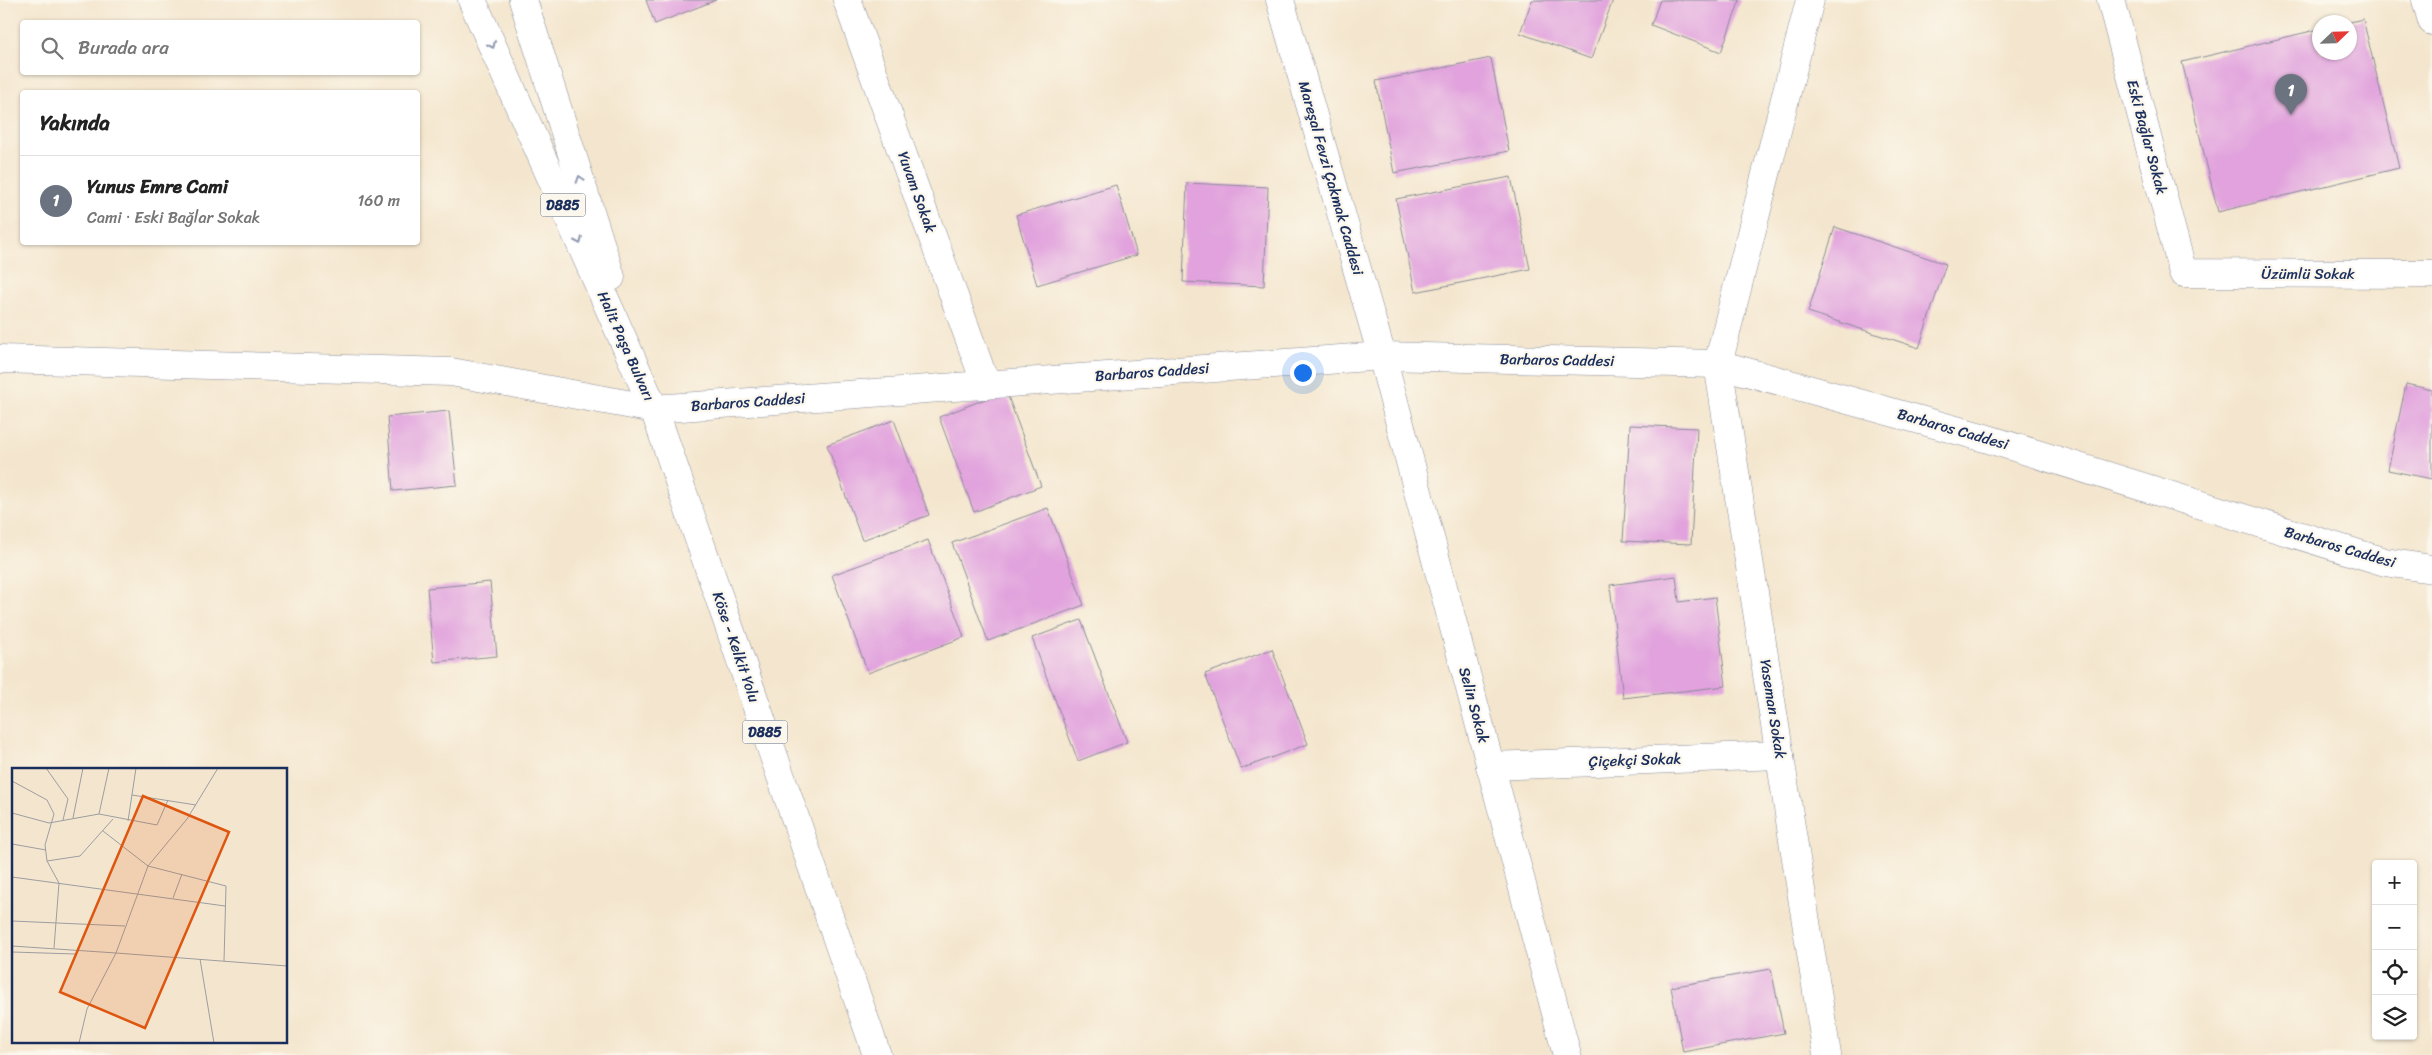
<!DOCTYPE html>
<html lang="tr">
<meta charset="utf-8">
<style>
body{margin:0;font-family:Sriracha,sans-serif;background:#f6f6f6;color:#222}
.controls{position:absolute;right:15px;bottom:15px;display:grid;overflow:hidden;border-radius:5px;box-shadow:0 1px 4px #0004}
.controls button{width:45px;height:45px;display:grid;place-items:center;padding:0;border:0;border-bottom:1px solid #e0e0e0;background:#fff;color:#222;font:25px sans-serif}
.compass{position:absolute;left:2312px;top:15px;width:45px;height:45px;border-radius:50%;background:#fff;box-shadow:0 1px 4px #0004;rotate:67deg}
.you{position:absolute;left:1302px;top:372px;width:18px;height:18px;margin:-12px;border:4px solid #fff;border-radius:50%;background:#1a73e8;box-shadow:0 0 0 8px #1a73e833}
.badge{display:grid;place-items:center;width:32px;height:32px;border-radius:50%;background:#0f766e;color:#fff;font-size:16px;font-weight:700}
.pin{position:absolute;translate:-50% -41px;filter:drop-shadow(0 1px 2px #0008)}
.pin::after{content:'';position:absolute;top:26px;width:18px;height:15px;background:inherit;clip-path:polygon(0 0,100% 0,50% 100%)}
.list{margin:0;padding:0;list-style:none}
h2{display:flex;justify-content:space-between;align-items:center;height:65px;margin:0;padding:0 20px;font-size:21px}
h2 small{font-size:16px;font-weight:400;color:#767676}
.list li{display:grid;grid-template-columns:32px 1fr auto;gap:15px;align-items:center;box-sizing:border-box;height:90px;padding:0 20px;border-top:1px solid #e0e0e0}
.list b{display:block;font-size:19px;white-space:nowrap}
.list p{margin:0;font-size:16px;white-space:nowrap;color:#767676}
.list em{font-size:16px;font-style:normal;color:#767676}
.icon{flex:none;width:28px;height:28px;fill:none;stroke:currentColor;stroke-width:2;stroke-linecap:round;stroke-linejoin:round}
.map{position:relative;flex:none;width:2432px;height:1055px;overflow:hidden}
.search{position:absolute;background:#fff;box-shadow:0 1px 4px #0004;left:20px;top:20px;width:400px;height:55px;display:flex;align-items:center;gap:12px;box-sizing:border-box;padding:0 18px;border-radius:5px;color:#767676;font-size:19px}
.panel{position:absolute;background:#fff;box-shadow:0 1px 4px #0004;left:20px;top:90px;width:400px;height:155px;border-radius:5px}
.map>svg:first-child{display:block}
.building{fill:#e1a2dd}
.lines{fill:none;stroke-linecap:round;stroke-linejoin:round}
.minor-casing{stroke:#888a96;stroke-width:29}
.major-casing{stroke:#888a96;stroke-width:29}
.highway-casing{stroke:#888a96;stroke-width:29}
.minor{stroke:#fff;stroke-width:28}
.major{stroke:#fff;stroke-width:28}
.highway{stroke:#fff;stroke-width:28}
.oneway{stroke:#8d97ae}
.labels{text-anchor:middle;stroke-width:4.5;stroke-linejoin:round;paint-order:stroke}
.shield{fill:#fbf7ec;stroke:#5e6b89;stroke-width:1}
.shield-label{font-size:14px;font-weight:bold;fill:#1b2f5e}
.street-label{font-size:15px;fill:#1b2f5e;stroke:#fbf7ec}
.inset-road{fill:none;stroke:#9d9da1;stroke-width:1}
.view{fill:#de5710;fill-opacity:0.15;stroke:#de5710;stroke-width:2.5}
.inset-edge{fill:none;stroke:#1b2f5e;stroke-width:2.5}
</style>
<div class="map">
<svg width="2432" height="1055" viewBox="0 0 2432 1055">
<rect width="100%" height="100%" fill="#fbf7ec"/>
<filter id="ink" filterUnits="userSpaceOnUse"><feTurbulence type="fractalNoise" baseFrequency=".02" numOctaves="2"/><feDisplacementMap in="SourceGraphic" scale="10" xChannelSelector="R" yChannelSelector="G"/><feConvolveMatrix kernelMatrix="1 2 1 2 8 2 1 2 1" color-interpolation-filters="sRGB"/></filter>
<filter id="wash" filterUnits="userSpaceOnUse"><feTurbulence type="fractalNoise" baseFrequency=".0096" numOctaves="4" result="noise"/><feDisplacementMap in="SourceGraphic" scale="20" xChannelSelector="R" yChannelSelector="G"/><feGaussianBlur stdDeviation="1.12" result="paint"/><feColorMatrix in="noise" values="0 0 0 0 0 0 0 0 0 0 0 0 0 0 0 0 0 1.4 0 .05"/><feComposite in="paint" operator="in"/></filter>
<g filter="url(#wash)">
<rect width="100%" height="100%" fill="#f4e6ce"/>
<g id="blocks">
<g class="building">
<polygon points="646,0 716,0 655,24"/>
<polygon points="1532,0 1613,0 1591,59 1520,33"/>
<polygon points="1660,0 1740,0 1721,52 1651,25"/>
<polygon points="2363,19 2399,168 2218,212 2182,62 2320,29 2320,52 2350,52 2350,22"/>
<polygon points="1491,58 1509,151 1394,173 1376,81"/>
<polygon points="1511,177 1530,269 1415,292 1396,199"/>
<polygon points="1187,183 1268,187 1264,286 1183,282"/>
<polygon points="1116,185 1137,255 1037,285 1016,215"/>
<polygon points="1835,227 1946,264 1919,348 1808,312"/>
<polygon points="2406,384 2432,390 2432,479 2388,470"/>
<polygon points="1006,391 1041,486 974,512 939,417"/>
<polygon points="449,411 457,485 393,491 387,417"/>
<polygon points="894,420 929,515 862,540 827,445"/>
<polygon points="1630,425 1697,428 1691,544 1623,541"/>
<polygon points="1048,508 1084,605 988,641 952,543"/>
<polygon points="928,540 964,637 868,673 832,575"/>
<polygon points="1676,576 1679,602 1715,597 1726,686 1623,698 1610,585"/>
<polygon points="490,582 497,656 434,662 427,588"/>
<polygon points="1081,620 1127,742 1078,761 1032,638"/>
<polygon points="1272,649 1308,744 1241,769 1205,674"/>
<polygon points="1771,969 1784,1033 1683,1052 1671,987"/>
</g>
</g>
</g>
<g filter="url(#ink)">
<use href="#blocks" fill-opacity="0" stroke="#888a96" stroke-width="1"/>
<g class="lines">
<defs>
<g id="minor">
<polyline points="847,0 986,385"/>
<polyline points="1280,0 1382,356 1567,1055"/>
<polyline points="1810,0 1718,364 1827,1055"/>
<polyline points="2111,0 2183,273 2432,274"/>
<polyline points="2426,0 2432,21"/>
<polyline points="0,359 451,372 654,409 1382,356 1718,364 1985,438 2385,562 2432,569"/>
<polyline points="1490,766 1780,755"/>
</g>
<polyline id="major" points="654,409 877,1055"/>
<g id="highway">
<polyline points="472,0 654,409"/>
<polyline points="523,0 611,277"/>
</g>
</defs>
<use href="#minor" class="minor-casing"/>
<use href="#major" class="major-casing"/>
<use href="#highway" class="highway-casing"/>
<use href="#minor" class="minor"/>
<use href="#major" class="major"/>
<use href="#highway" class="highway"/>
</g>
<defs><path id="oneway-chevron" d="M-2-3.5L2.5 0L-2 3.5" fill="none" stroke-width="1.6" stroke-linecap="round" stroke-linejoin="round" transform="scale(1.25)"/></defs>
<g class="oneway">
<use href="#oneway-chevron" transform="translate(492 45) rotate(66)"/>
<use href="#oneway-chevron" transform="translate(580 179) rotate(-108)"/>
<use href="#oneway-chevron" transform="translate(579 241) rotate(66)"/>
</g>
</g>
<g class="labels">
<g class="shield">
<rect x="540.5" y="193.5" width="45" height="23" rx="4"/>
<rect x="742.5" y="720.5" width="45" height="23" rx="4"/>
</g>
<g class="shield-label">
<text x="563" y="210">D885</text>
<text x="765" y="737">D885</text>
</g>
<g class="street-label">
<text transform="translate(2147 137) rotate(75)" y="5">Eski Bağlar Sokak</text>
<text transform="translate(1331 178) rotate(74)" y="5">Mareşal Fevzi Çakmak Caddesi</text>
<text transform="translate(917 192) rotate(70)" y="5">Yuvam Sokak</text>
<text x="2308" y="279">Üzümlü Sokak</text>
<text transform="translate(626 346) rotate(66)" y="5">Halit Paşa Bulvarı</text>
<text transform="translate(1557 360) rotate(1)" y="5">Barbaros Caddesi</text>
<text transform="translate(1152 372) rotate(-4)" y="5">Barbaros Caddesi</text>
<text transform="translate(748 402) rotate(-4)" y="5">Barbaros Caddesi</text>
<text transform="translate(1953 429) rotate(16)" y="5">Barbaros Caddesi</text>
<text transform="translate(2340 547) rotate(16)" y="5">Barbaros Caddesi</text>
<text transform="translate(736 647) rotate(71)" y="5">Köse - Kelkit Yolu</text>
<text transform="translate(1474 705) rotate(75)" y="5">Selin Sokak</text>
<text transform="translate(1773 709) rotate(81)" y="5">Yaseman Sokak</text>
<text transform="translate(1635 760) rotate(-2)" y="5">Çiçekçi Sokak</text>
</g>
</g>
<g transform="translate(12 768)">
<rect width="275" height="275" fill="#f4e6ce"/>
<path class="inset-road" d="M34 0 56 31 51 52M0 13 35 32 42 46 33 77 35 93 47 115 42 180M120 27 184 37M0 45 37 55 87 46 145 57 156 32M87 46 97 0M61 50 71 0M116 53 124 0M91 63 136 98 214 118 212 193M0 76 34 82M35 93 68 88 101 51M0 109 213 138M161 130 170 106M0 153 113 158M0 178 104 185M0 184 63 186M104 185 275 198M188 191 202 275M67 275 75 241 104 185 136 98 175 51 206 0"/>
<path class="view" d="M131 28 217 64 133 260 48 224Z"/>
<rect width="275" height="275" class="inset-edge"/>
</g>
</svg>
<div class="controls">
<button>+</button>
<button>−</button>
<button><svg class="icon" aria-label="locate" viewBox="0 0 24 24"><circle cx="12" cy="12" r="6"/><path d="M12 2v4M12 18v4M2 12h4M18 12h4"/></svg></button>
<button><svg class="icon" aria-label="layers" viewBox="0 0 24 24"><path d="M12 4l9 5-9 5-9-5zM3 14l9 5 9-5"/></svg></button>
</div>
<svg class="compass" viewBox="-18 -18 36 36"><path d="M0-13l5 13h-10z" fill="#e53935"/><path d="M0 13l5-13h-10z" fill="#767676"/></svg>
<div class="you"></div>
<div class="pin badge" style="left:2291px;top:115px;background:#6b7280">1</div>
<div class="search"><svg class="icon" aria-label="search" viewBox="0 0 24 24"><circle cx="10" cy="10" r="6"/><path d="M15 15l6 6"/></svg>Burada ara</div>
<section class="panel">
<h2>Yakında<small></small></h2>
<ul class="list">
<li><span class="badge" style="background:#6b7280">1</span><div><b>Yunus Emre Cami</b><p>Cami · Eski Bağlar Sokak</p></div><em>160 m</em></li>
</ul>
</section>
</div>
